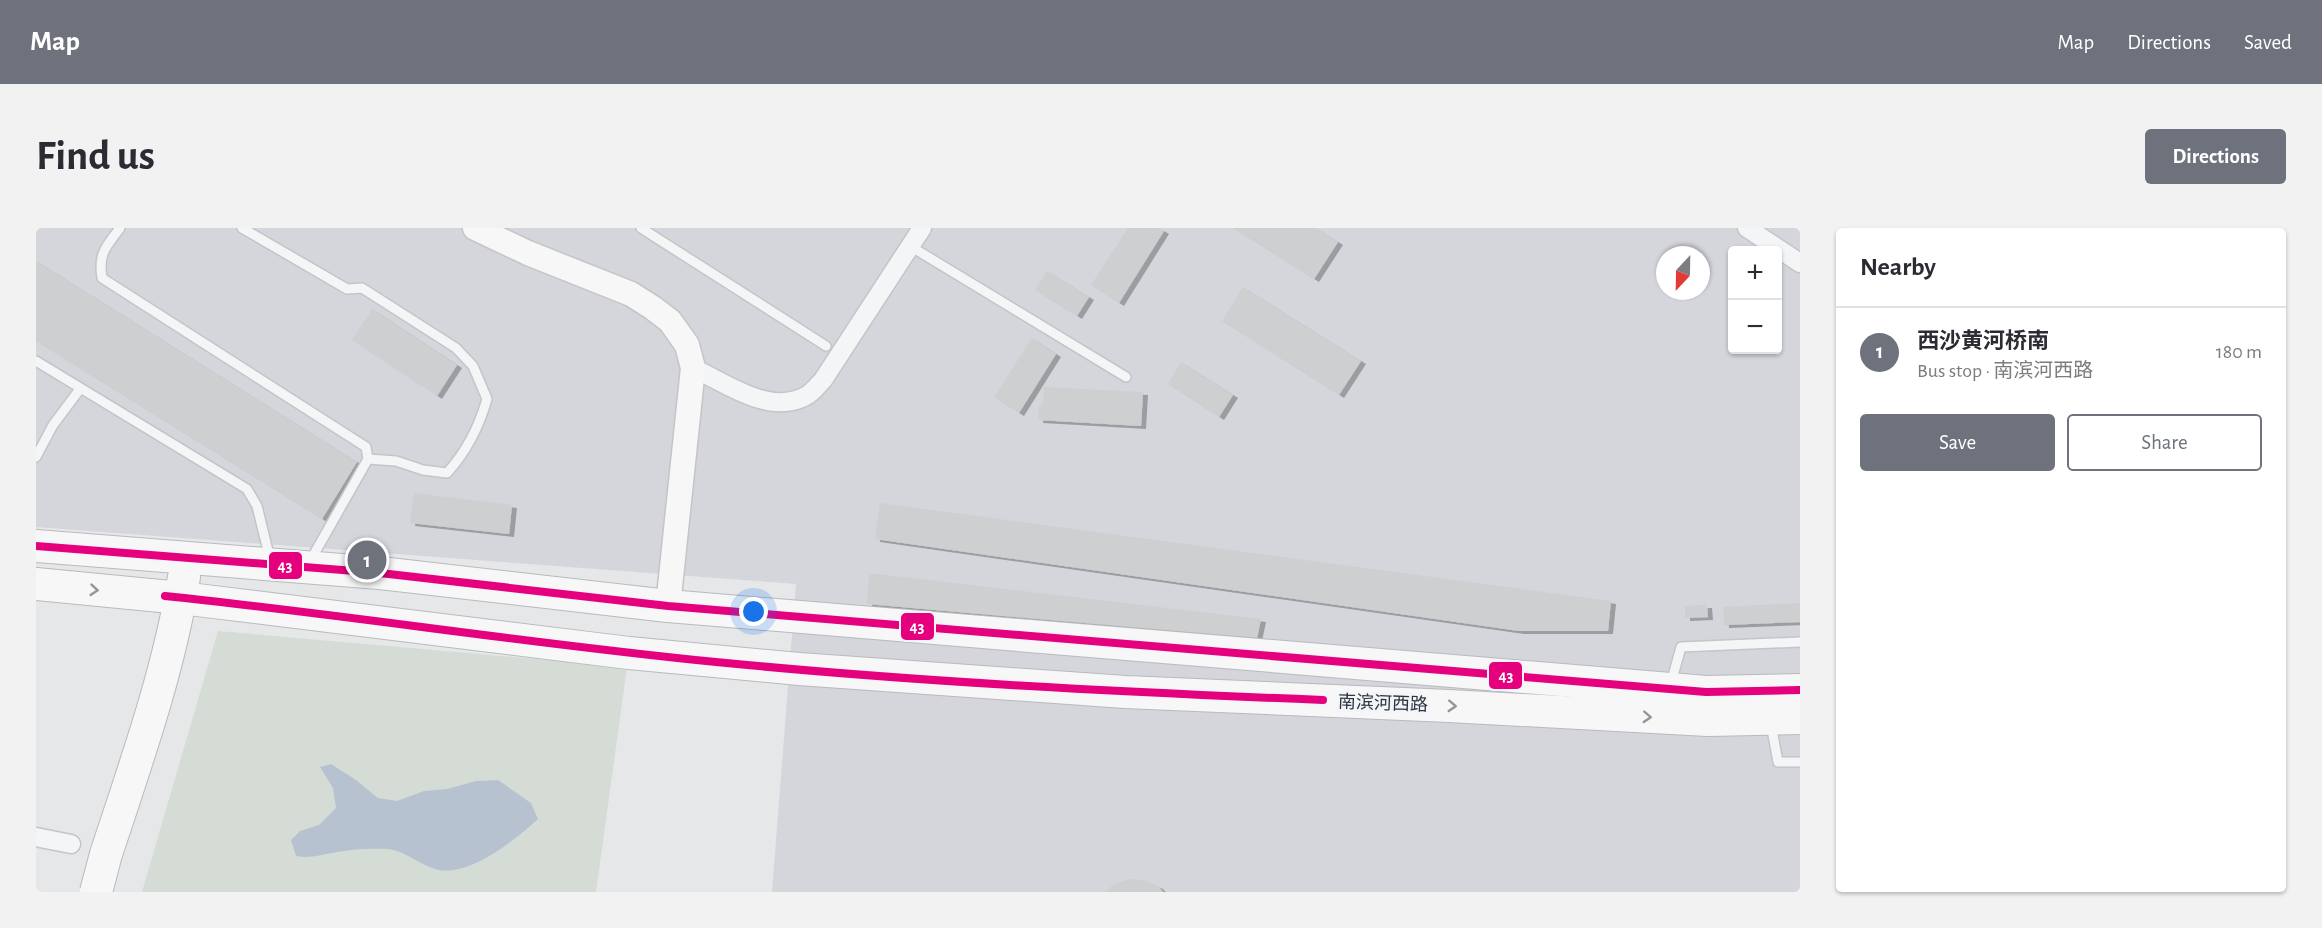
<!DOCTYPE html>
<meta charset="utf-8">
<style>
body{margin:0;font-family:"Alegreya Sans","Noto Sans SC",sans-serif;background:#f2f2f3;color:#2b2b33}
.controls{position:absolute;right:18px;top:18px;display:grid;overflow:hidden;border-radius:6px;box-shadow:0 2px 4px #0004}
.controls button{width:54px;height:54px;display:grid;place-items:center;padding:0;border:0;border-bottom:2px solid #e1e1e2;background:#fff;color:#2b2b33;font:30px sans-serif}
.compass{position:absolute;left:1620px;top:18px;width:54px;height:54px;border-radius:50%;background:#fff;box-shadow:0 2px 4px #0004;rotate:202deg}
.you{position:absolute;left:718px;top:384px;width:21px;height:21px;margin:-15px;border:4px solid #fff;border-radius:50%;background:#1a73e8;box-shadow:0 0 0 9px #1a73e833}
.badge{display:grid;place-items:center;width:39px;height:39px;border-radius:50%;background:#6d727c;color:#fff;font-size:20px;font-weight:700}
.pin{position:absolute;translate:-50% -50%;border:3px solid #fff;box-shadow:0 2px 6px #0006}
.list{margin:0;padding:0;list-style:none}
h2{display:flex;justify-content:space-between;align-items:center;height:78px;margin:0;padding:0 24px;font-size:26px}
h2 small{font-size:20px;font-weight:400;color:#7c7c81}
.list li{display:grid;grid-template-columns:39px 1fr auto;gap:18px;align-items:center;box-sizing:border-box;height:90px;padding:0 24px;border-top:2px solid #e1e1e2}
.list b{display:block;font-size:22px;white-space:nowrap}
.list p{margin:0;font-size:20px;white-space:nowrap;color:#7c7c81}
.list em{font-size:20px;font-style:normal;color:#7c7c81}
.actions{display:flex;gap:12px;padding:18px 24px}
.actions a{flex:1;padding:14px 0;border:2px solid #6d727c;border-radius:6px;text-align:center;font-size:21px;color:#6d727c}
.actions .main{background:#6d727c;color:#fff}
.map{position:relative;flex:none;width:1764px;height:664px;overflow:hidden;border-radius:6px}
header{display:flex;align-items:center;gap:36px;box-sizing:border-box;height:84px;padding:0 30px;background:#6d727c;color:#fff}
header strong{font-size:28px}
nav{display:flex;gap:33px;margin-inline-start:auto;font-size:21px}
.intro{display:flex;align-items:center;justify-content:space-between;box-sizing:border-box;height:144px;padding:0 36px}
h1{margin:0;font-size:42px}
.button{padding:15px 27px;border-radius:6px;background:#6d727c;color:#fff;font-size:21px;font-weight:700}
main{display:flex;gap:36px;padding:0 36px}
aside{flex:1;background:#fff;border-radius:6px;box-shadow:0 2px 4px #0004}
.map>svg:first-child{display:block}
.built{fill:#d4d6dc;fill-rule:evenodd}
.green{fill:#d5dcd6}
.water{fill:#b7c2d0}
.building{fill:#cdcfd1;filter:url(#shadow)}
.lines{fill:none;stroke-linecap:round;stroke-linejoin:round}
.lane-casing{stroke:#c3c5c7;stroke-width:12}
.street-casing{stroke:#c3c5c7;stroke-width:21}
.secondary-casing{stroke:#c3c5c7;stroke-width:27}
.highway-casing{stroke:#b8babd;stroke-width:34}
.lane{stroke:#f4f5f6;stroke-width:9}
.street{stroke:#f4f5f6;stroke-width:18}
.secondary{stroke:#f7f7f8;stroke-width:24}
.highway{stroke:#f7f7f8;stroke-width:32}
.highway-bridge-casing{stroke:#b8babd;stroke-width:34;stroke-linecap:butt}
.highway-bridge{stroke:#f7f7f8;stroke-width:32}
.bus-1-casing{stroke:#f3f5f8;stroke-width:12}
.bus-1{stroke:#e5007d;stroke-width:8}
.oneway{stroke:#92959c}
.labels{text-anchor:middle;stroke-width:5;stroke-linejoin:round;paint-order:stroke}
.street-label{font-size:18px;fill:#2d3341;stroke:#f3f5f8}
.line-badge{stroke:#f3f5f8;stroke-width:2}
.badge-label{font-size:16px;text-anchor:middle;font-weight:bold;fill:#fff}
</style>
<header>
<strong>Map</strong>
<nav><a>Map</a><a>Directions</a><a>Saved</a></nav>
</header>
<div class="intro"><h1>Find us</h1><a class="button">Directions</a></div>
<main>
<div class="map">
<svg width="1764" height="664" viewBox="0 0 1764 664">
<defs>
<filter id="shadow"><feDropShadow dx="5" dy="3" stdDeviation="0" flood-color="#0004"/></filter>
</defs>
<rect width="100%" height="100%" fill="#e5e7e9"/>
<path class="built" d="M0 0H1764V664H736L760 356 0 299ZM1696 22H1742V122H1696ZM1629 27H1665V63H1629Z"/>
<polygon class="green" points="182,403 591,439 560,664 106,664"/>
<path class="water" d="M295 536 320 552 342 570 361 573 388 563 411 561 440 553 462 552 495 575 502 591C479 612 431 651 399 641 382 636 370 623 352 621 336 620 317 621 301 624 288 626 274 631 260 628L255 612 264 603 283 597 300 580 297 560 284 539Z"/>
<g class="building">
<polygon points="1092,0 1123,0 1128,3 1083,75 1055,57"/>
<polygon points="1197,0 1280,0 1302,14 1278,51"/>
<polygon points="0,33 321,234 286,291 0,113"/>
<polygon points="1011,43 1053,69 1041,88 999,62"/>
<polygon points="1207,59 1325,133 1303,167 1186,93"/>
<polygon points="336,81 421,137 401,168 316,112"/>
<polygon points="996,110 1020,126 983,185 958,169"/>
<polygon points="1145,134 1197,167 1183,189 1132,156"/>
<polygon points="1008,159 1107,164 1105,198 1002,192 1003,177 1007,177"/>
<polygon points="378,265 476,277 473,306 374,295"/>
<polygon points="844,275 1575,373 1572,403 1483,403 839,311"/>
<polygon points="833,345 1225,391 1221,410 831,376"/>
<polygon points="1764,375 1764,394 1688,397 1687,379"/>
<polygon points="1671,377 1672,389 1649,390 1649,378"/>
<polygon points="1092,651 1107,652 1122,658 1127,664 1069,664 1077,657"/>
</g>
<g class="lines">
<defs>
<g id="lane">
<path d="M84 0C70 19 62 25 66 50L330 219 332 231 273 335"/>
<path d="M206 0 311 61 326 60 420 120 437 138 451 171C443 199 431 223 411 245L387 242 360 233 332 231"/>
<polyline points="605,0 790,118"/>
<polyline points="874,18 1090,149"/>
<polyline points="0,133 211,261 221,278 234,331"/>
<polyline points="0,229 17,197 44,161"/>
<polyline points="1635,455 1645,419 1764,414"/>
<polyline points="1735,496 1742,534 1764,534"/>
</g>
<g id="street">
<polyline points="1711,0 1764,35"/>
<path d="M657 140C690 155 733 188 770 168 776 165 782 157 787 152L886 0"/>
<polyline points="0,609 35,616"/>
</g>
<polyline id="secondary" points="439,0 492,25 595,66 617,80 634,93 651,117 657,140 632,378"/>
<g id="highway">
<polyline points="0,318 344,345 632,378 1670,464 1764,462"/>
<polyline points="0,356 145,370 593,425 763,441 1089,464 1413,478 1672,492 1764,490"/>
<path d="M70 626C100 535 133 443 148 349"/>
</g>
</defs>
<use href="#lane" class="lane-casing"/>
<use href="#street" class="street-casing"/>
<use href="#secondary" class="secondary-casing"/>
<use href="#highway" class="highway-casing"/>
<use href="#lane" class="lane"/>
<use href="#street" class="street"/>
<use href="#secondary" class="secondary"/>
<use href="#highway" class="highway"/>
<defs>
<polyline id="highway-bridge" points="60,664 70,626"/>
</defs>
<use href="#highway-bridge" class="highway-bridge-casing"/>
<use href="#highway-bridge" class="highway-bridge"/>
<defs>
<g id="bus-1">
<polyline points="0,318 344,345 632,378 1670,464 1764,462"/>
<path d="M129 368C313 387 496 416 680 434 882 454 1085 464 1287 472"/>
</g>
</defs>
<use href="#bus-1" class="bus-1-casing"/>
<use href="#bus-1" class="bus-1"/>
</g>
<defs><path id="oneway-chevron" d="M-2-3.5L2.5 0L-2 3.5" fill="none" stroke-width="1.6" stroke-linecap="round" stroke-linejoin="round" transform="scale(1.5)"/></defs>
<g class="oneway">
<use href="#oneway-chevron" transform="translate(58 362) rotate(5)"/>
<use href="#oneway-chevron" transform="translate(1416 478) rotate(3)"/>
<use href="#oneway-chevron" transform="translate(1611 489) rotate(3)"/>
</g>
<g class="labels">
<g class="street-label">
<text transform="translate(1347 475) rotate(2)" y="6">南滨河西路</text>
</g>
</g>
<g class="line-badge">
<rect x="232" y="323" width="35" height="29" rx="6" fill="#e5007d"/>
<rect x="864" y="384" width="35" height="29" rx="6" fill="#e5007d"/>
<rect x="1452" y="433" width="35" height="29" rx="6" fill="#e5007d"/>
</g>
<g class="badge-label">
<text x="249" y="343">43</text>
<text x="881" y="404">43</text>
<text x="1470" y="453">43</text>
</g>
</svg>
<div class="controls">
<button>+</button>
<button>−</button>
</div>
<svg class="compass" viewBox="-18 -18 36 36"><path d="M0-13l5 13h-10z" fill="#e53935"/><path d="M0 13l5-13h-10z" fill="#7c7c81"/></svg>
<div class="you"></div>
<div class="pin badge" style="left:331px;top:332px">1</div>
</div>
<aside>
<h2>Nearby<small></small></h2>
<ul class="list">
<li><span class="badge">1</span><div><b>西沙黄河桥南</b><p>Bus stop · 南滨河西路</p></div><em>180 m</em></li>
</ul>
<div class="actions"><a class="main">Save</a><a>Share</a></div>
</aside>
</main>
